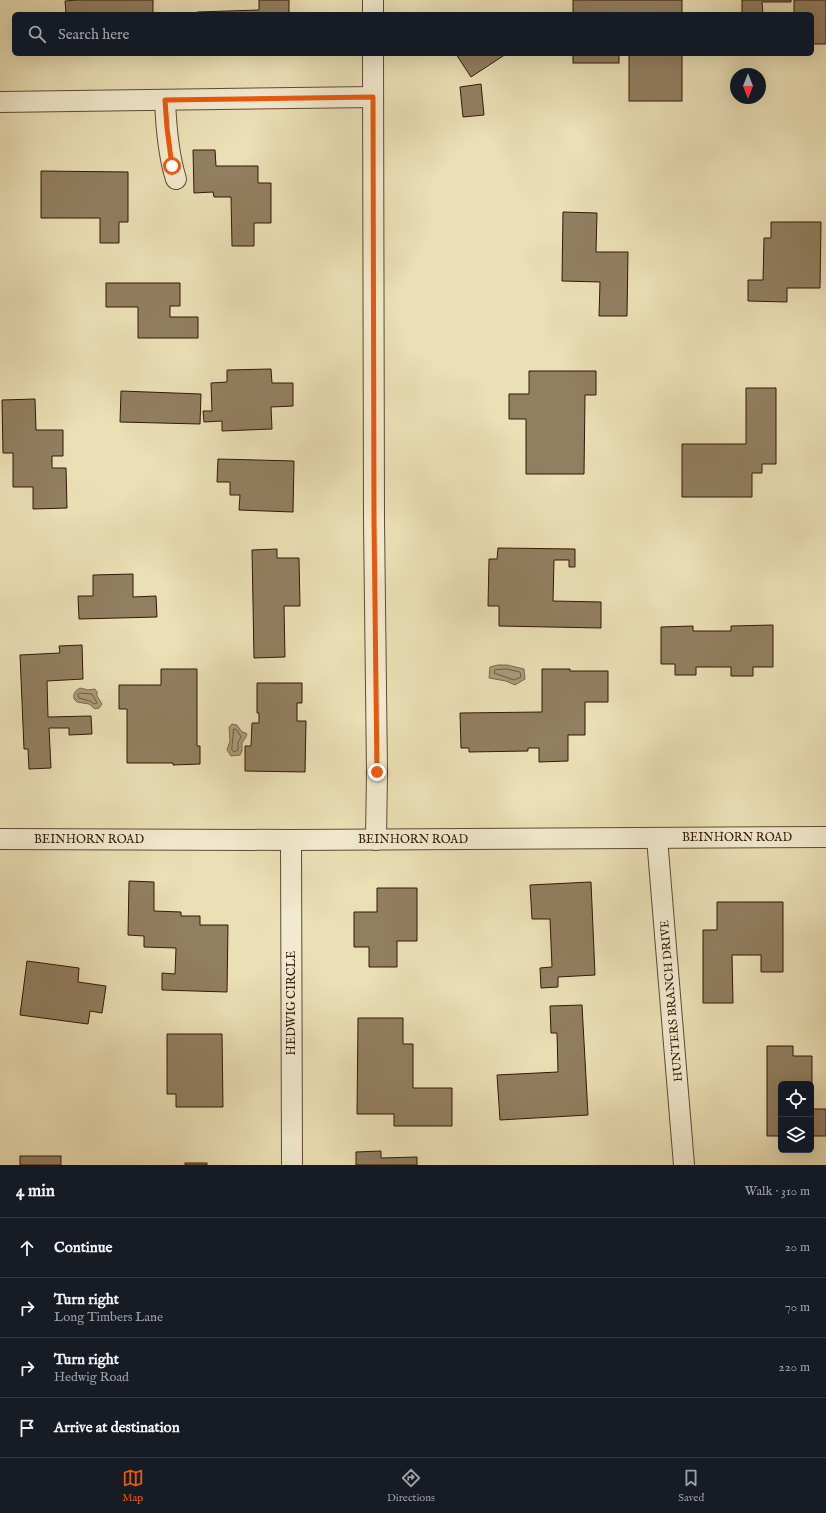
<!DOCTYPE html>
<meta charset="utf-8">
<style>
body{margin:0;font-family:"IM FELL English",serif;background:#20242c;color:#f1f3f6}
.controls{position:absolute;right:12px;bottom:12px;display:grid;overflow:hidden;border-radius:6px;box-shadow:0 4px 16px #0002}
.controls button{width:36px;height:36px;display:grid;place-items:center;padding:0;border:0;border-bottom:1px solid #363941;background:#171b24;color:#f1f3f6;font:20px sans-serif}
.compass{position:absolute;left:730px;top:68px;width:36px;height:36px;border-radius:50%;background:#171b24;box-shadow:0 4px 16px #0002;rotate:180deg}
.stop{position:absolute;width:12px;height:12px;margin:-9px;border:3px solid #ea580c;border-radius:50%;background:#fff}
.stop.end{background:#ea580c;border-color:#fff;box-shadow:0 1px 4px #0008}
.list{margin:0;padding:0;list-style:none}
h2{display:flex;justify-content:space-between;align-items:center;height:52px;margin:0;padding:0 16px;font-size:17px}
h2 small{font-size:13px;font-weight:400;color:#9ea1a6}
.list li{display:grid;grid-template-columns:26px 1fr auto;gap:12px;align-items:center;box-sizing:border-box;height:60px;padding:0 16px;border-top:1px solid #363941}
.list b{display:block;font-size:15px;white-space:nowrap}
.list p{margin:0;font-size:13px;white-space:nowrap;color:#9ea1a6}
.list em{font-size:13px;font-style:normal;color:#9ea1a6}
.icon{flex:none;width:22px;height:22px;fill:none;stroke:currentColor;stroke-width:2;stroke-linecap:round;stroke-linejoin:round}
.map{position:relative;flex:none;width:826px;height:1165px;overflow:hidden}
.search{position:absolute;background:#171b24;box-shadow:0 4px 16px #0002;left:12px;right:12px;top:12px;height:44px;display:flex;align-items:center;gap:10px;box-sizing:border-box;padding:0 14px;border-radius:6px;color:#9ea1a6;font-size:15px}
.sheet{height:292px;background:#171b24}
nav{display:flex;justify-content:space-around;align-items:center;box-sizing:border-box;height:56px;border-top:1px solid #363941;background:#171b24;font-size:11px;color:#9ea1a6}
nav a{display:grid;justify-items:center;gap:2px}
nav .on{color:#ea580c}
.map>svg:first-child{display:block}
.water{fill:#ac9b7a;stroke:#7b674c}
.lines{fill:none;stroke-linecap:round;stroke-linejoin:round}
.shore{stroke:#6f5a40;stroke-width:1}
.building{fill:#927f61;stroke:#321807}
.minor-casing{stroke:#604a32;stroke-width:22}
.minor{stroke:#f2eacf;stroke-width:20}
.route{stroke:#ea580c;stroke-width:5}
.labels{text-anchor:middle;stroke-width:4;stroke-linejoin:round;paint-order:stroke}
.street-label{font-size:12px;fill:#321807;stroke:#f2eacf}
</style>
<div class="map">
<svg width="826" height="1165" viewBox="0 0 826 1165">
<rect width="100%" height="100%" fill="#ebdfb5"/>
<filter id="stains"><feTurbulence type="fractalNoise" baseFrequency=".005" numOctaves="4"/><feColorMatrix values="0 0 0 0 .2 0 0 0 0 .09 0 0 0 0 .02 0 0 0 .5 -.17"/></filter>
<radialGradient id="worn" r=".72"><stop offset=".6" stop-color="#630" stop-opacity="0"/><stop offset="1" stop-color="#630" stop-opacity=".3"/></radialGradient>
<g class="water">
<polygon points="498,665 507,665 524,669 525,679 515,685 506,681 489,678 490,667"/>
<path d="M80 688 88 690 95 689 97 692V696L102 704 99 708 95 709 89 704 77 702 74 699C73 693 75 691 80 688Z"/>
<polygon points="232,724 237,725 242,732 246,733 247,735 242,743 242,751 240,755 231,756 227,750 230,741 229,727"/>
</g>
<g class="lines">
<g class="shore">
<polygon points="507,669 520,672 521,677 514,680 494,673 495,670"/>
<polygon points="80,693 92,694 97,703 94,704 90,701 79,698 78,695"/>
<polygon points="234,729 237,730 241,737 238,742 238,750 234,752 232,750"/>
</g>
</g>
<g class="building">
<polygon points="78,0 153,0 153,14 66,14 65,1"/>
<polygon points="259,0 289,0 289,14 197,14 197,12 259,10"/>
<rect x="573" y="0" width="109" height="14"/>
<polygon points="742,0 791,0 791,2 762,2 763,14 742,14"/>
<polygon points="794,0 826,0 826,44 812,44 812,14 794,14"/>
<polygon points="456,54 506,54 471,77"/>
<rect x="573" y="54" width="46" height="9"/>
<rect x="629" y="54" width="53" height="47"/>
<polygon points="481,84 484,115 463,117 460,87"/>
<polygon points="193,150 215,150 216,166 258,166 258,183 271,183 271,223 254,223 254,246 232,246 231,197 214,197 213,192 194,193"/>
<polygon points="41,171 128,172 128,222 119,222 119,243 100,243 100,218 41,218"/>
<polygon points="563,212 597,213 596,252 628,252 627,316 599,316 600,282 562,281"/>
<polygon points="771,222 821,222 820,288 787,288 787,302 748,301 748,280 763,280 764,238 771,238"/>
<polygon points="106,283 180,283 180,306 170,306 170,317 198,317 198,338 138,338 138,307 106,307"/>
<polygon points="271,369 272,383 293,383 293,406 271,407 272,429 222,431 222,421 204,422 203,411 212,411 211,383 227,382 227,370"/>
<polygon points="529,371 596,371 596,395 585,395 584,474 526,474 526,419 509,419 509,394 529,394"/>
<polygon points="746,388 776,388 776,464 762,464 762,473 752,473 752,497 682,497 682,444 746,444"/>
<polygon points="121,391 201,394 200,424 120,422"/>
<polygon points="35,399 36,430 63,430 63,456 52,456 52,468 66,468 67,508 33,509 33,487 13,487 13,453 3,453 2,400"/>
<polygon points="218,459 294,461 293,512 239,510 240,495 230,495 230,482 217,482"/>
<polygon points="498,548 575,549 575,567 569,567 569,560 554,560 553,601 601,602 601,628 499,626 499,606 488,606 489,559 497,559"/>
<polygon points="277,549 277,558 299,558 300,606 284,606 285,657 254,658 252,550"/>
<polygon points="133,574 133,597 156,596 157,617 79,619 78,596 93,596 93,575"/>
<polygon points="773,625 773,667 753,667 753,676 731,676 731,667 696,667 696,675 675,675 675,664 661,664 661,627 693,626 693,631 731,631 731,626"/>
<polygon points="82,645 83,679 47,681 48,717 91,716 92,734 69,735 69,728 49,728 51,768 29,769 28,749 24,749 20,655 60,653 59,646"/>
<polygon points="161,669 197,669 197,746 200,746 200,764 173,765 173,763 127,763 127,709 119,709 119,685 161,685"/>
<polygon points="542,669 570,669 570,671 608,671 608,702 585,702 585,735 568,735 568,761 539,762 539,748 528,748 528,751 469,752 469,748 461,748 460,713 542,712"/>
<polygon points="257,683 302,683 302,703 297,703 297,721 306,721 305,772 245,771 245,746 251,746 252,723 259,723 259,713 257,713"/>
<polygon points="129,881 154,882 154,911 181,912 181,916 200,916 200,925 228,925 227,992 162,990 162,973 175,974 176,948 144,947 144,936 128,935"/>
<polygon points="591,882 595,975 558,977 558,987 541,988 540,968 552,967 550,919 532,919 530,885"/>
<polygon points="377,888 417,888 417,941 397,941 397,967 369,967 369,947 354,947 354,912 377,912"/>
<polygon points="717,902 783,902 783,972 761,972 761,955 732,955 733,1003 703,1003 703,930 717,930"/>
<polygon points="27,961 79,968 78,982 106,986 102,1013 90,1011 88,1024 20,1015"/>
<polygon points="582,1005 588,1115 500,1120 497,1075 558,1072 557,1033 551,1033 550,1006"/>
<polygon points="358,1018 403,1018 403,1044 413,1044 413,1088 452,1088 452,1126 394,1126 394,1114 357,1114"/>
<polygon points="167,1034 222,1034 223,1107 176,1107 176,1094 167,1094"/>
<polygon points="767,1046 793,1046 793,1056 812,1056 812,1109 826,1109 826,1136 811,1136 811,1084 781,1084 781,1136 767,1136"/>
<polygon points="381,1151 381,1158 417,1157 417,1165 356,1165 356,1152"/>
<rect x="20" y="1156" width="41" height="9"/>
<rect x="185" y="1163" width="22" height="2"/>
</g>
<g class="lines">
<defs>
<g id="minor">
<polyline points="373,0 373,14"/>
<polyline points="373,54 374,520 377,772 376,840"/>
<path d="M165 100C166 126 168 154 176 179"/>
<polyline points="0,102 373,97"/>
<polyline points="657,838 684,1165"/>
<polyline points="0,839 291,840 826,837"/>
<polyline points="291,840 292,1165"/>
</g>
</defs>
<use href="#minor" class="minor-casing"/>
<use href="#minor" class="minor"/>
</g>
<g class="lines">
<polyline class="route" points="172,166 167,128 165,100 373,97 374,520 377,772"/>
</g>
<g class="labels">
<g class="street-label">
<text x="737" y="841">BEINHORN ROAD</text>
<text x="89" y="843">BEINHORN ROAD</text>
<text x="413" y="843">BEINHORN ROAD</text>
<text transform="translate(671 1001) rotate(-95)" y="4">HUNTERS BRANCH DRIVE</text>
<text transform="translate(291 1003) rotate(-90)" y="4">HEDWIG CIRCLE</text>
</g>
</g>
<rect width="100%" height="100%" filter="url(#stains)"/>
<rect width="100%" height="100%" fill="url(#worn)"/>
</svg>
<div class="controls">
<button><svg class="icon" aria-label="locate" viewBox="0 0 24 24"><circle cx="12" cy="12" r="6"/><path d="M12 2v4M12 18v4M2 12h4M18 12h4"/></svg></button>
<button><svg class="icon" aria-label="layers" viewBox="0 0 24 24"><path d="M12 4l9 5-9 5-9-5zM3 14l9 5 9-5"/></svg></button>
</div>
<svg class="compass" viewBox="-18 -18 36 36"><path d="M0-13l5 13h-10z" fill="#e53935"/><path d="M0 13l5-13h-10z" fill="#9ea1a6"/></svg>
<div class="stop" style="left:172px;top:166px"></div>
<div class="stop end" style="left:377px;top:772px"></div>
<div class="search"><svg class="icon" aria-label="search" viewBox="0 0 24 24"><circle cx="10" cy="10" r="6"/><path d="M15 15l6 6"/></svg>Search here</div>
</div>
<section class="sheet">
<h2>4 min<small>Walk · 310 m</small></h2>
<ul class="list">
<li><svg class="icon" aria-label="ahead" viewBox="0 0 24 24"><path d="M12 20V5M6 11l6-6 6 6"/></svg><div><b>Continue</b></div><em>20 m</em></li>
<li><svg class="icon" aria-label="right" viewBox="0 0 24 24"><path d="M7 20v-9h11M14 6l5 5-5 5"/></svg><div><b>Turn right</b><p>Long Timbers Lane</p></div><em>70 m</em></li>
<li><svg class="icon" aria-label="right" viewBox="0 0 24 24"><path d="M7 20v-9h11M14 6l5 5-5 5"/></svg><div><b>Turn right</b><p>Hedwig Road</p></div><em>220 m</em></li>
<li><svg class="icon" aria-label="arrive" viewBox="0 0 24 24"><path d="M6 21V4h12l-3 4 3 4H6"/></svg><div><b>Arrive at destination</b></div></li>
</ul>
</section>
<nav>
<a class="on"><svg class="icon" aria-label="map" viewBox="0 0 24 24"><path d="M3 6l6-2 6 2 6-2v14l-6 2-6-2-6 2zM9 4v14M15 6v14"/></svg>Map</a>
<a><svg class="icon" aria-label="directions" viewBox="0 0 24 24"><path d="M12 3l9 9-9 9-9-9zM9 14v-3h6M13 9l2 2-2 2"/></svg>Directions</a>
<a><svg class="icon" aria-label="saved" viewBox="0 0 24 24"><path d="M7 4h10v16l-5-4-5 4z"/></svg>Saved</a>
</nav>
